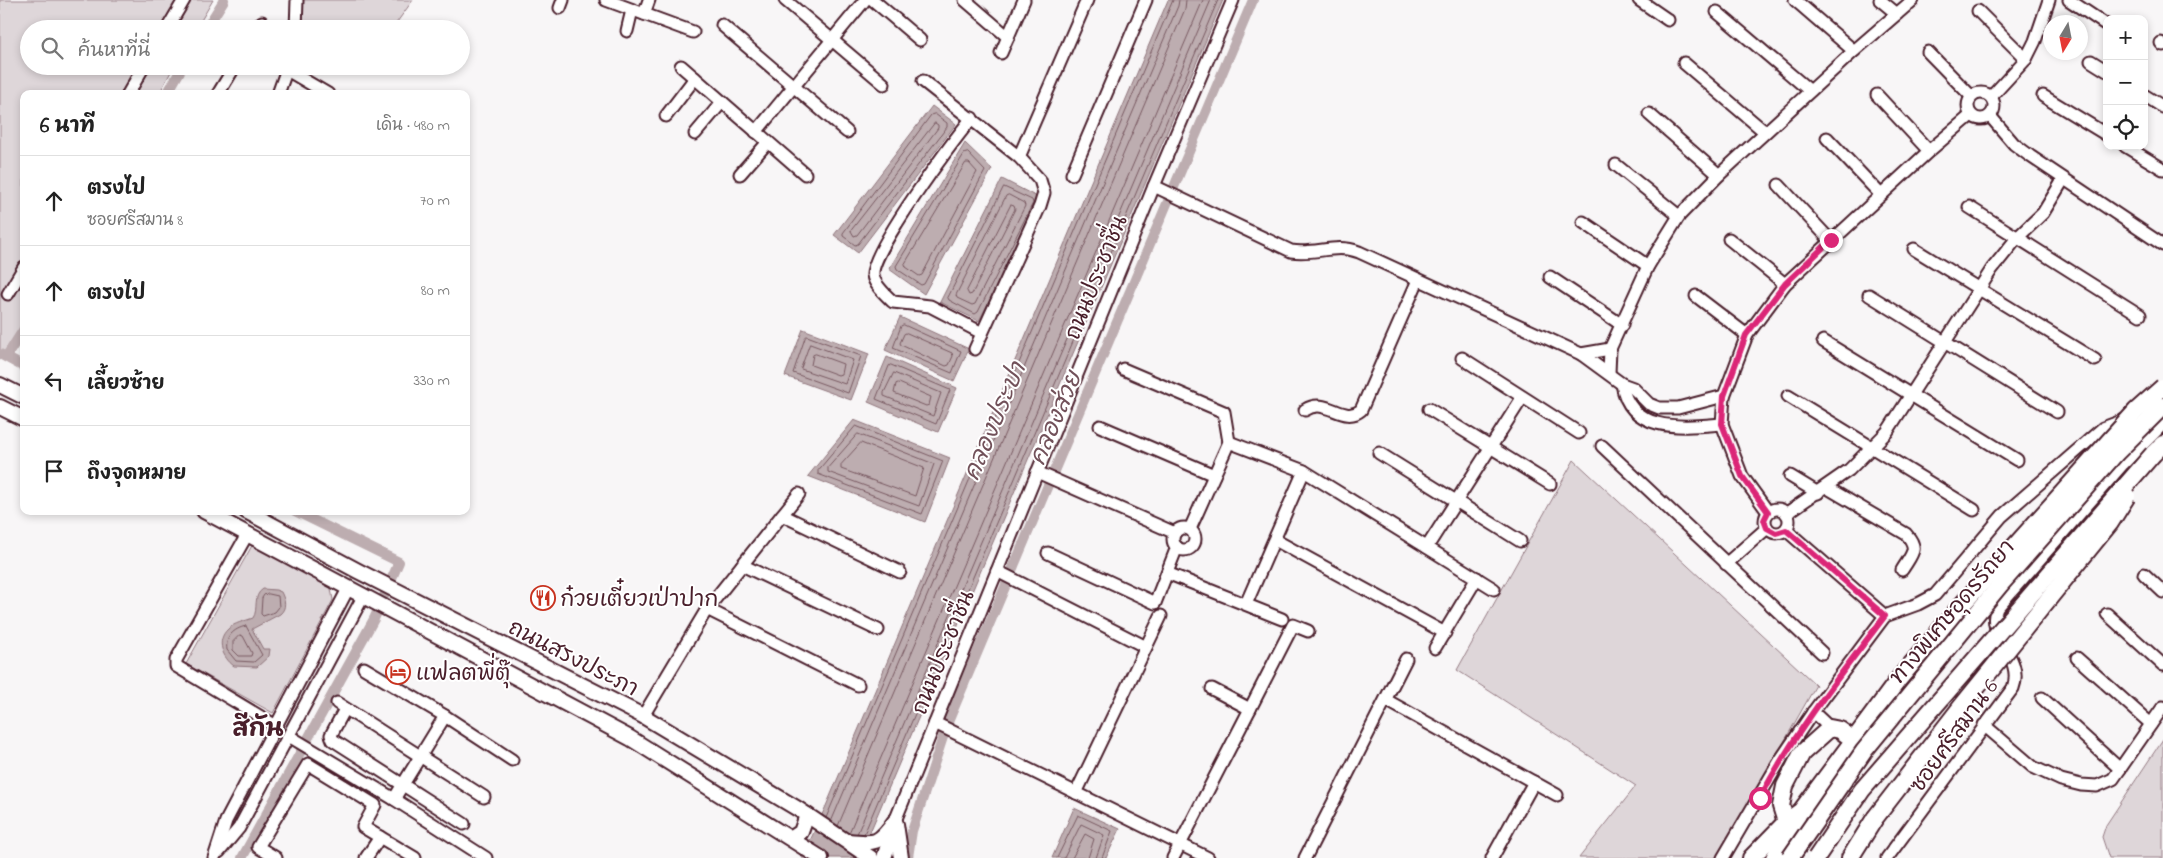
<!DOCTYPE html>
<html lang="th">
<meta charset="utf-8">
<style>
body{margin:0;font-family:"Indie Flower","Playpen Sans Thai",sans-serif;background:#f2f2f2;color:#222}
.controls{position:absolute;right:15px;top:15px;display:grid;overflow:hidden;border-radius:10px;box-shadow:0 2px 8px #0003}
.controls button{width:45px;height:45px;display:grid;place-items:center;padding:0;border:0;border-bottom:1px solid #e0e0e0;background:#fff;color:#222;font:25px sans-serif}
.compass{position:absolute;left:2043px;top:15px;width:45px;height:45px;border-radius:50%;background:#fff;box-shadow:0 2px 8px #0003;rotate:190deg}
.stop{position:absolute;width:15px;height:15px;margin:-11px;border:4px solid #db2777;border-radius:50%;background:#fff}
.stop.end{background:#db2777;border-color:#fff;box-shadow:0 1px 5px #0008}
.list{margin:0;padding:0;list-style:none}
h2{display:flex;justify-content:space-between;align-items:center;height:65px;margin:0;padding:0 20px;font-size:21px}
h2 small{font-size:16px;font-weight:400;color:#767676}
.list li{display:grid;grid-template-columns:32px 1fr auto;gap:15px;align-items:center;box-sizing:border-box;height:90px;padding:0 20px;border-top:1px solid #e0e0e0}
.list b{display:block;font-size:19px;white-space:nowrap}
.list p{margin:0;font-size:16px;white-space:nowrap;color:#767676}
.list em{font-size:16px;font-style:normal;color:#767676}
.icon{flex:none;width:28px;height:28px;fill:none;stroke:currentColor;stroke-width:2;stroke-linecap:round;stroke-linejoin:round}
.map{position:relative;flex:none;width:2163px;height:858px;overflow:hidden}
.search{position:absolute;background:#fff;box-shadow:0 2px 8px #0003;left:20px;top:20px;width:450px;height:55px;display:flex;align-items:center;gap:12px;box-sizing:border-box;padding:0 18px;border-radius:28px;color:#767676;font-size:19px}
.panel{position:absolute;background:#fff;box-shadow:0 2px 8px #0003;left:20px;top:90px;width:450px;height:425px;border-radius:10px}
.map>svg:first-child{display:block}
.green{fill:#ded6d9;stroke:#947a82}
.water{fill:#bdadb0;stroke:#8f747b}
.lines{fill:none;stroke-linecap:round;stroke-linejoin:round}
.shore{stroke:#785860;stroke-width:1}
.canal{stroke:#bdadb0;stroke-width:10}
.minor-casing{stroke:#4a1f2b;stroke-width:15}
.major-casing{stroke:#4a1f2b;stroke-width:18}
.highway-casing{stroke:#4a1f2b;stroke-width:20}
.minor{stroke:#fff;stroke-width:11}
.major{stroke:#fff;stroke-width:14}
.highway{stroke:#fff;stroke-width:16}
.highway-bridge-casing{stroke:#4a1f2b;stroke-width:20;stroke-linecap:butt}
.highway-bridge{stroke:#fff;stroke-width:16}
.route{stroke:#db2777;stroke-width:6}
.labels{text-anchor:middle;stroke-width:4;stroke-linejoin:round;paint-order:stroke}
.street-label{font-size:22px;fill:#4a1f2b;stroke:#fff}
.poi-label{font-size:22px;fill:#4a1f2b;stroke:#fff;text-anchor:start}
.water-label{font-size:24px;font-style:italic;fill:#72515a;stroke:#fff}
.quarter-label{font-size:25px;font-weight:bold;fill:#4a1f2b;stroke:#fff}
</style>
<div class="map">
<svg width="2163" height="858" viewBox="0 0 2163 858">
<rect width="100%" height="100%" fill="#f8f6f7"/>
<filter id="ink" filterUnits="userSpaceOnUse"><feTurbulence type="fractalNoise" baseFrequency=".02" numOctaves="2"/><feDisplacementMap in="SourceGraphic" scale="10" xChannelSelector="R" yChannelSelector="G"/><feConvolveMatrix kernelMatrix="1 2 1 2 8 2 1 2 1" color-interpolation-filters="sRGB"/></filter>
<g filter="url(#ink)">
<g class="green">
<polygon points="0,0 213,0 196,29 29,29 29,66 174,66 159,94 24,94 24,327 6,357 0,354"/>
<polygon points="303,0 413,0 392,29 302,29"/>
<polygon points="1574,460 1816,685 1723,850 1715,858 1579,858 1636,786 1457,670"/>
<polygon points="254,542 330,583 333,600 273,713 186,664"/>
<polygon points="2163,739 2163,858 2109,858 2102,837 2106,825"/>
</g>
<g class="water">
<polygon points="1168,0 1223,0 859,858 802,858 826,806"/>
<polygon points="932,106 956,124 858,253 834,235"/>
<polygon points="965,143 992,169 924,294 889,269"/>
<polygon points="1002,179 1041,199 979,321 940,302"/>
<polygon points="900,317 969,349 954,381 885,350"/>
<polygon points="803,329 869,354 851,400 785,376"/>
<polygon points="887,357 957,388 938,432 868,402"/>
<polygon points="854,420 950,458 925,522 808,476"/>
<path d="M263 589 276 590 281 592C285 600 287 608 280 614L252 629 263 649H270L269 656 257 667 234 666C223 658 215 641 228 629 234 623 245 621 253 618 259 609 252 596 263 589Z"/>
<polygon points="1074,808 1120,829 1106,858 1052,858"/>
</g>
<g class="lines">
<g class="shore">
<polygon points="935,114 947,123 947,127 858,244 855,245 843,236 843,233 931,115"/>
<polygon points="935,123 938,125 938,128 857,235 854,236 851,231"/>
<polygon points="968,153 985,171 924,284 921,285 897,269 896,266 964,154"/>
<polygon points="966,163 969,163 977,172 922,275 919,276 906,267 905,264"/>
<polygon points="1004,187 1032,200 1033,203 978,312 975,314 949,300 948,298"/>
<polygon points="1009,195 1024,203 1025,206 975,304 972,305 957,298 956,295 1006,196"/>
<polygon points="1011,205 1014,206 1015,209 972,294 969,295 967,291"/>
<polygon points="904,325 961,351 952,373 893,348 901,326"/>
<polygon points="907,333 952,353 953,356 949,365 946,366 901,345 900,343 904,334"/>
<polygon points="807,336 861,356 848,393 793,373 805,338"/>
<polygon points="810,344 853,360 845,384 801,369"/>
<polygon points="816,354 843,364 841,374 838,375 811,365 813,355"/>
<polygon points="891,365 950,390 936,424 876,399 889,366"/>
<polygon points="894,373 941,393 933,416 884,396 884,393"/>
<polygon points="899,383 931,397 929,405 926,406 894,393 896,384"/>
<polygon points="856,426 943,461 922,514 818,474 818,471"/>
<polygon points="858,434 934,464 919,506 828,472 828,468"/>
<polygon points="861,443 924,468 915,496 841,469 841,465"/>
<polygon points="269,594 278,596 279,607 275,612 263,616 261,614 262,598 264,595"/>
<path d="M246 626 262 655 254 662 236 661 227 650C225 637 233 629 246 626Z"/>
<polygon points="240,635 243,636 252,653 251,656 239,656 233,650 233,642"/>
<polyline points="826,818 1173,0"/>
<polyline points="831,822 1178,6 1179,0"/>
<polyline points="838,826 1185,9 1186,0"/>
<polyline points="849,833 1203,0"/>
<polyline points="857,834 1211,0"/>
<polyline points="864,834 1218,0"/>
<polyline points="1057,858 1078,815 1112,831 1102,858"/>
<polyline points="1064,858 1081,824 1104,835 1096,858"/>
<polyline points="1072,858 1085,834 1094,839 1088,858"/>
</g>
<g class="canal">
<polyline points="206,29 224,0"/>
<polyline points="167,94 183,66"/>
<polyline points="0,354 24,367"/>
<polyline points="6,357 24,329"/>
<polyline points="908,857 912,831 948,722 1253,0"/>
<polyline points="242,858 374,619 399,562 295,511"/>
</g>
<defs>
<g id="minor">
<polyline points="606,0 693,32"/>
<polyline points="785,0 884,84"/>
<polyline points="873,0 920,40"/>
<polyline points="965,0 1008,37"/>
<polyline points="1639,0 1668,20"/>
<polyline points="1795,0 1854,51"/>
<polyline points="1880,0 1897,14"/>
<polyline points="2069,0 2105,24"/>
<polyline points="560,8 563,0"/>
<polyline points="1978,11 2026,59"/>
<polyline points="1717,12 1810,91"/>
<polyline points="644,14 649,0"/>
<polyline points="722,25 847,132"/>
<polyline points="167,29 184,0"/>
<polyline points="258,29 262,22"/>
<polyline points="296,29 297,0"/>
<polyline points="627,31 632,10"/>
<polyline points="2161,43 2163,45"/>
<polyline points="1928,52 1971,96"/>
<polyline points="1001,53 1024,0"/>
<polyline points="2091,61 2107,71"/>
<polyline points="1684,63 1765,132"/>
<polyline points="681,66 805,174"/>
<polyline points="287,70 328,94"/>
<polyline points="923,81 1019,157 1040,180 1044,193 1040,206 975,349"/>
<circle cx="1981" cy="106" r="13"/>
<polyline points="128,94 144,66"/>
<polyline points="218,94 235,66"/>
<polyline points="278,94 288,66"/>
<polyline points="1877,95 1929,151"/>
<polyline points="2144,95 2163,107"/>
<polyline points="2043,96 2107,135"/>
<polyline points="1991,97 2026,59 2035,41 2049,0"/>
<polyline points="1649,114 1719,175"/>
<polyline points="666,116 695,78"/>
<polyline points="1990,116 2014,144 2030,156 2163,245"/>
<path d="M972 118C954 140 870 252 873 275 874 285 886 295 893 302L930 306 982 333"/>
<polyline points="756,132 865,0"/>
<polyline points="695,134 722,102"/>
<polyline points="1827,138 1881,195"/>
<polyline points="2125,146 2163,169"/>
<polyline points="1019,157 1087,0"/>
<polyline points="1616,165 1679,216"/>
<polyline points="740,174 768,142"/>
<polyline points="1072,174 1146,0"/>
<polyline points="1779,185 1831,241"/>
<path d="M1154 186 1291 251C1315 255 1336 243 1359 252L1581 354 1622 384 1633 388 1649 404 1659 408H1678L1724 396"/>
<polyline points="1969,207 2140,315"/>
<polyline points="1583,222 1648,266"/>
<polyline points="1729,239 1785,284"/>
<polyline points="1914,249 2095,360"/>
<polyline points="1550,277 1622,325"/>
<polyline points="8,294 24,267"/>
<polyline points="1869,295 2057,412"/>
<polyline points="1696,296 1747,335"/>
<polyline points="1823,341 2017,460"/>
<polyline points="1581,354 1610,349"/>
<polyline points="1462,358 1579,433"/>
<polyline points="1123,369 1224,412 1229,442 1190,529"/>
<polyline points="1609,373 1610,349 1648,266 1679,216 1719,175 1854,51 1913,0"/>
<path d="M1622 384C1630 434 1683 427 1722 424"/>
<polyline points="1788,396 1974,510"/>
<polyline points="1429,409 1550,484"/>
<path d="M1305 410C1327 396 1343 425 1361 410L1418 280"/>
<polyline points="1100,426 1214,475"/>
<polyline points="1229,442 1304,471 1494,589"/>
<polyline points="1602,446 1822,653"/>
<polyline points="1379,453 1520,541"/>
<polyline points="1037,472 1175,533"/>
<polyline points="1790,476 1818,493"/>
<path d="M1826 487 1906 534C1920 549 1911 555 1902 570"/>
<circle cx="1777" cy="521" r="12"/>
<polyline points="1768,512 1742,476 1722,424 1724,396 1747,335 1785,284 1929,151 1970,116"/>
<polyline points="1787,513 1849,470 1887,432 1992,269 2017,238 2043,213 2063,180"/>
<polyline points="782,515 799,494"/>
<circle cx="1184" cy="539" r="11"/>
<polyline points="1786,530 1885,616"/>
<polyline points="248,533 176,660 176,666 276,726"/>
<polyline points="1275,540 1445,633"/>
<polyline points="1427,547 1522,398"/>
<polyline points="1048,553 1155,603 1177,547"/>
<polyline points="1726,564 1767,528"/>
<polyline points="742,565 878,630"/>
<polyline points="997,571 1146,647"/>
<polyline points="1167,573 1282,619"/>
<polyline points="2144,574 2163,592"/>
<polyline points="1246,604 1304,471"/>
<polyline points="707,609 858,685"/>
<polyline points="2107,614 2163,665"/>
<polyline points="1435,648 1477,578"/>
<polyline points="2077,658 2151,724"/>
<polyline points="364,668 445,716 394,799"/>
<polyline points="2042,698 2120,769"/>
<polyline points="1386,700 1557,795"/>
<polyline points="337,703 484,797"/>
<polyline points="345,709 331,735 333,740 464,824"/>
<polyline points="1250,709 1293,625 1308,631"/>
<polyline points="1813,712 1830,728"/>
<polyline points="445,716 512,760"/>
<polyline points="643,716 707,609 782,515 900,572"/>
<polyline points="935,723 1208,858"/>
<polyline points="1984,725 2033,767 2061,780 2081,785 2097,786 2113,779 2163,707"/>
<polyline points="289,736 394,799 486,858"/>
<polyline points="1076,793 1161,616"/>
<polyline points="895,821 1154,186 1233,0"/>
<polyline points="219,852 239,828 364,595"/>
<polyline points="214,858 226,821 349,587"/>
<polyline points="276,858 258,847 308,764 375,805 363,827 415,858"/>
<polyline points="366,858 380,837"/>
<polyline points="1173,858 1250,709 1212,689"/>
<polyline points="1305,858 1406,659"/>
<polyline points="1492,858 1534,782"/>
<polyline points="1723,858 1781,759 1813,712 1885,616 1918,604 1935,595 2002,516 2103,428 2127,419 2138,422 2152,434"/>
<path d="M1887 858 2013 688C2025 657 1984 635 1997 608L2123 464 2163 424"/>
</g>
<g id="major">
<polyline points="0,385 24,397"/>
<polyline points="0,407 24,419"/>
<polyline points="204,511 630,738 821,858"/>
<polyline points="246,511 358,571 643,716 798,809 871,858"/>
<polyline points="896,824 901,858"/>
<polyline points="792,838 801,832 807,815"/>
<path d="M848 841C876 844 879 844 895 821"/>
<polyline points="884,858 893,829"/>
</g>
<g id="highway">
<polyline points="2153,454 2163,444"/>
<polyline points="1786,822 1781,806 1785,786 1802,753 1830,728 1840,730 1854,740"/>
<polyline points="1751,858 1786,822 1801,811 1899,679 1961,606"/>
<polyline points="1774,858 1797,819"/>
<polyline points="1850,858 1875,818"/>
</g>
</defs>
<use href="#minor" class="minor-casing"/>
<use href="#major" class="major-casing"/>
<use href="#highway" class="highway-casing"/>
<use href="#minor" class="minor"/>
<use href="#major" class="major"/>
<use href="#highway" class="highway"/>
<defs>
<g id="highway-bridge">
<polyline points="1961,606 2136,411 2163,387"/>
<polyline points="1875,818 1961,707 2110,523 2127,496"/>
<polyline points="1790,858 1864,751 2000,585 2117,452 2163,406"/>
<polyline points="1816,858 1862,790 2153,454"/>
</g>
</defs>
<use href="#highway-bridge" class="highway-bridge-casing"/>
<use href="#highway-bridge" class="highway-bridge"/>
</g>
</g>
<g class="lines" filter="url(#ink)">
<path class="route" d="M1760 798C1795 732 1840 675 1885 616L1786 530 1776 533 1767 528 1764 520 1768 512 1742 476 1722 424 1724 396 1746 335 1785 284 1831 240"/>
</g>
<defs>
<symbol id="restaurant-ring" viewBox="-11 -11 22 22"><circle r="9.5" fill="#fff" stroke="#c8321e" stroke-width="1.5"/><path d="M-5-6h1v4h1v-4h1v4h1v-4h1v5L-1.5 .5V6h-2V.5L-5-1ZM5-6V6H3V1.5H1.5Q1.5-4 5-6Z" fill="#c8321e"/></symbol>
<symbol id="hotel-ring" viewBox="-11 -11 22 22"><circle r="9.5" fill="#fff" stroke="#c8321e" stroke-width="1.5"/><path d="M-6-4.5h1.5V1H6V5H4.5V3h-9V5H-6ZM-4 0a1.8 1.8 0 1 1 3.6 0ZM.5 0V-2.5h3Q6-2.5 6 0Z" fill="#c8321e"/></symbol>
</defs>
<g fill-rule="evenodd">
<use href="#restaurant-ring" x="529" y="584" width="28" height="28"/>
<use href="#hotel-ring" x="384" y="658" width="28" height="28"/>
</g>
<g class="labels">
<g class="street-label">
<text transform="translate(1095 277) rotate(-68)" y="8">ถนนประชาชื่น</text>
<text transform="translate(1951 611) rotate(-50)" y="8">ทางพิเศษอุดรรัถยา</text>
<text transform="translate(942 652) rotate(-68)" y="8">ถนนประชาชื่น</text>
<text transform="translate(574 657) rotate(27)" y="8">ถนนสรงประภา</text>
<text transform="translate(1953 735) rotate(-54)" y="8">ซอยศรีสมาน 6</text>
</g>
<g class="poi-label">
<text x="560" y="606">ก๋วยเตี๋ยวเป่าปาก</text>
<text x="416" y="680">แฟลตพี่ตุ๊</text>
</g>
<g class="water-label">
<text transform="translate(1055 418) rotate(-67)" y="8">คลองส่วย</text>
<text transform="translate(994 421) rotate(-67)" y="8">คลองประปา</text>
</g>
<g class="quarter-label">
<text x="258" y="736">สีกัน</text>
</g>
</g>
</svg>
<div class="controls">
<button>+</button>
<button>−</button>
<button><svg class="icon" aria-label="locate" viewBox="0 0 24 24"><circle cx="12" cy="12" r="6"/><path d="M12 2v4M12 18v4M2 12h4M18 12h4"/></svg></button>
</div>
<svg class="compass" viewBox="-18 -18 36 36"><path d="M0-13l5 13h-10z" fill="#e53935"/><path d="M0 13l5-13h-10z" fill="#767676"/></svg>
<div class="stop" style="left:1760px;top:798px"></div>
<div class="stop end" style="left:1831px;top:240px"></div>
<div class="search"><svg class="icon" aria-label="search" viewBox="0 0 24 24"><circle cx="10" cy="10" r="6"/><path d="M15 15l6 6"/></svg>ค้นหาที่นี่</div>
<section class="panel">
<h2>6 นาที<small>เดิน · 480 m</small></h2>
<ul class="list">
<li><svg class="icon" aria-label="ahead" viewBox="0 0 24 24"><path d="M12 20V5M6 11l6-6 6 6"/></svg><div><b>ตรงไป</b><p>ซอยศรีสมาน 8</p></div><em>70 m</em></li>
<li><svg class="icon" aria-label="ahead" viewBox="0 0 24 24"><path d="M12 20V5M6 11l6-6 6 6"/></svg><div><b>ตรงไป</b></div><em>80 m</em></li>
<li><svg class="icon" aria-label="left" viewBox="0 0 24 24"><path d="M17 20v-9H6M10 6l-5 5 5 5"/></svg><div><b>เลี้ยวซ้าย</b></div><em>330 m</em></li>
<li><svg class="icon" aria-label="arrive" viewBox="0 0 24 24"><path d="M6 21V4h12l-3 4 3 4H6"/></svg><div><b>ถึงจุดหมาย</b></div></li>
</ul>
</section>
</div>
